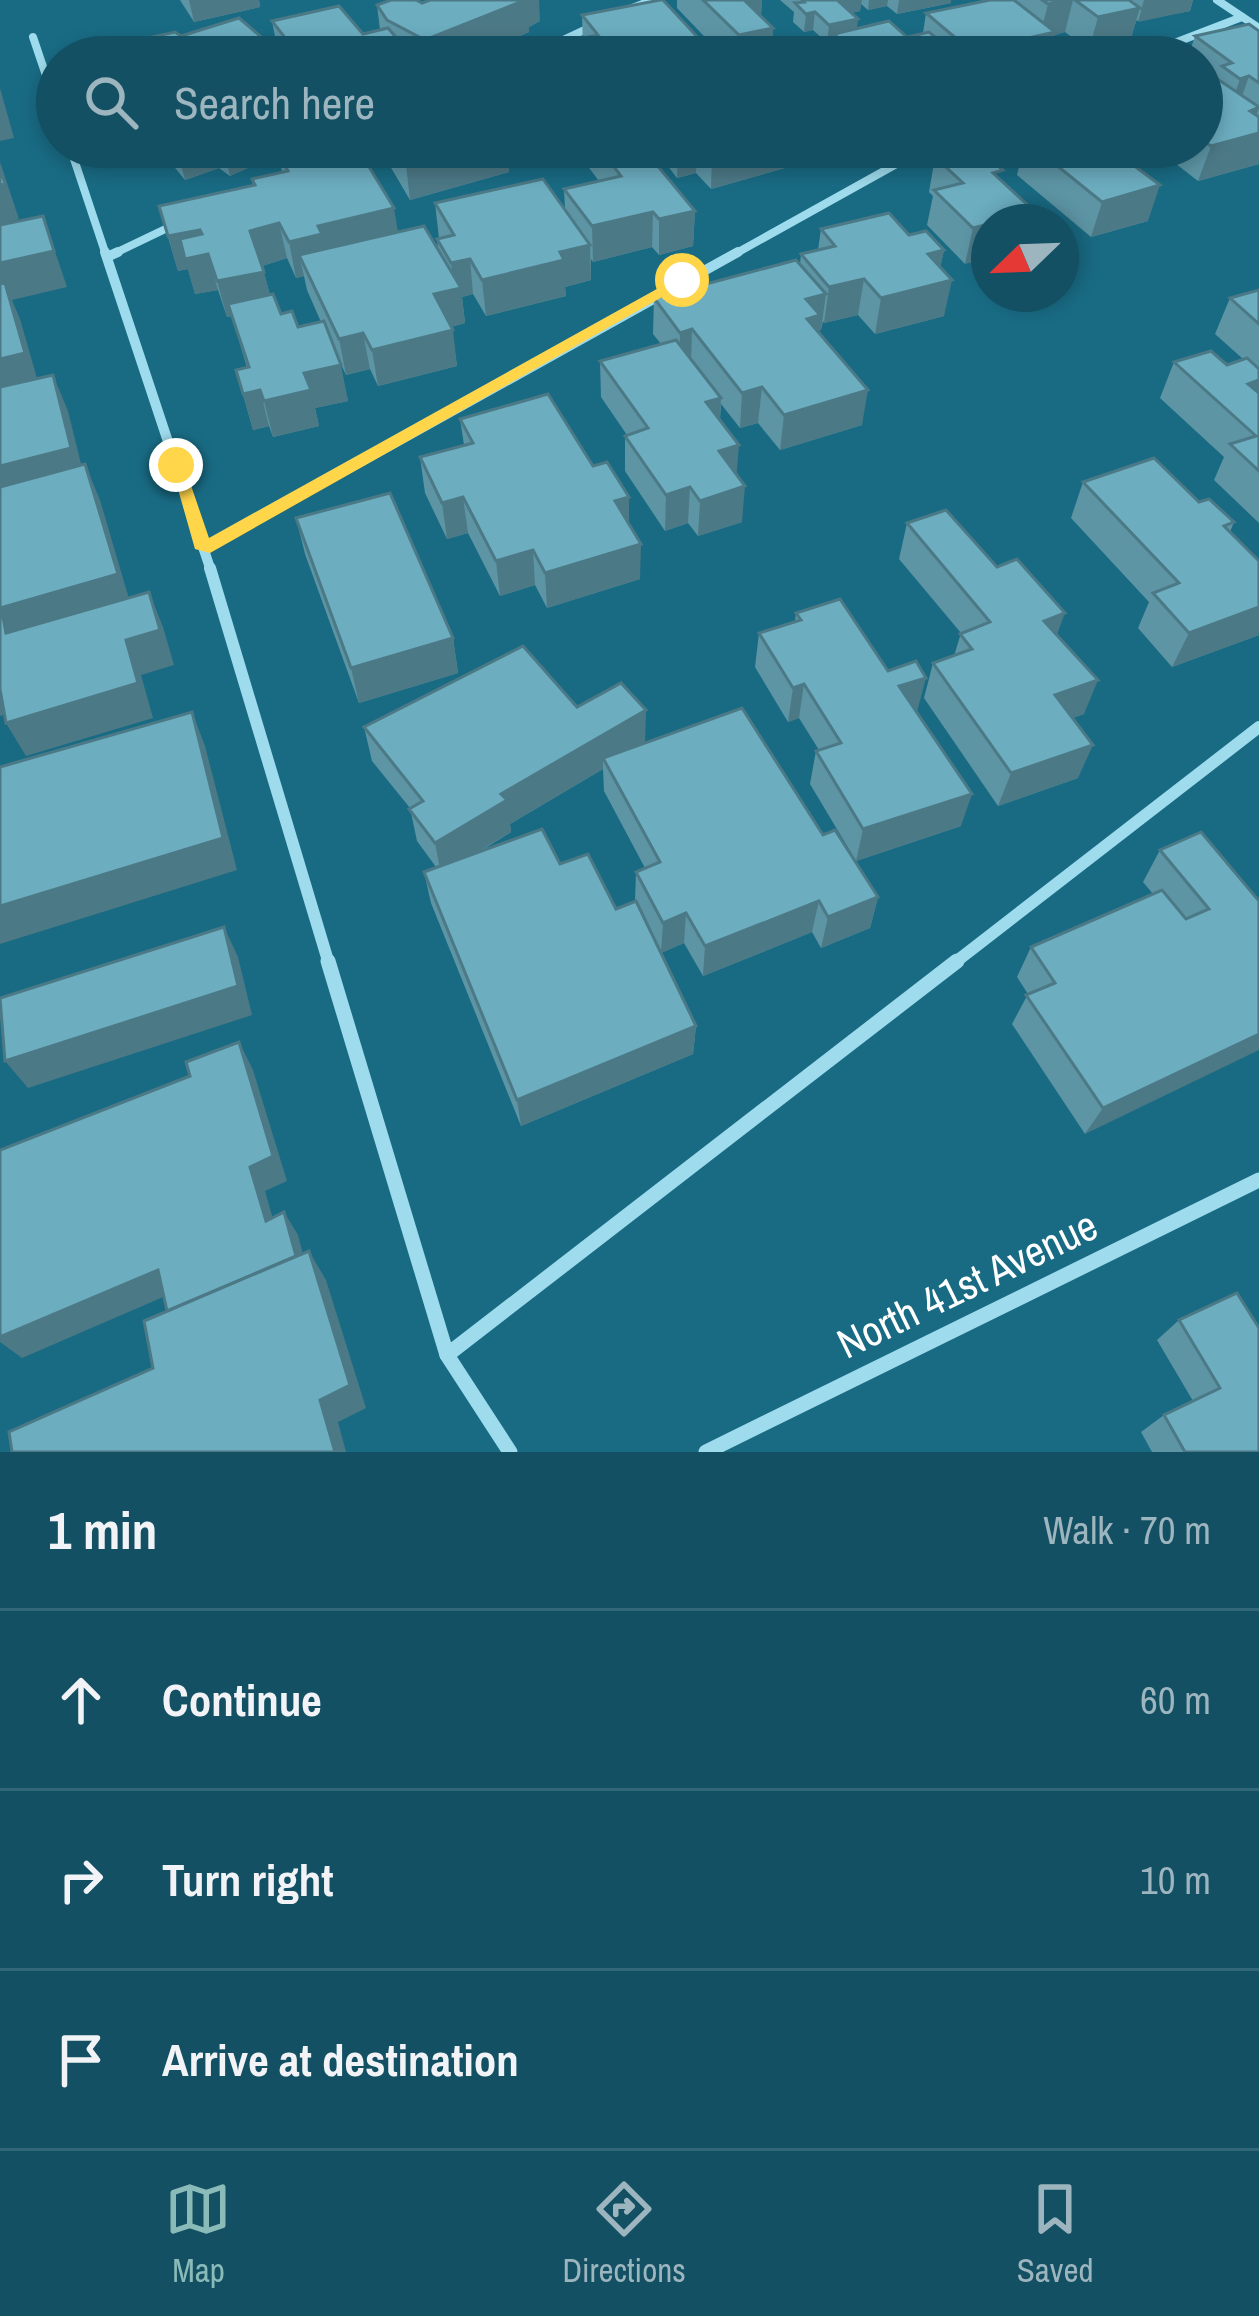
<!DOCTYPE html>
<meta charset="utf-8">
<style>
body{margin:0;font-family:"Archivo Narrow",sans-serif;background:#205a6c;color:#f1f3f6}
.compass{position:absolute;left:971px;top:204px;width:108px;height:108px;border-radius:50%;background:#135063;box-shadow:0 6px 18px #0003;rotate:247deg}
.stop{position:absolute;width:36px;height:36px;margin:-27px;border:9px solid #ffd54a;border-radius:50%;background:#fff}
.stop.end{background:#ffd54a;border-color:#fff;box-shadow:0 3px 12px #0008}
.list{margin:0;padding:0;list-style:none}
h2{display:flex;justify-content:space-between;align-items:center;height:156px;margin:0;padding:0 48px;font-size:51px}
h2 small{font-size:39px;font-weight:400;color:#9db5be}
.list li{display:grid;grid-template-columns:78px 1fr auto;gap:36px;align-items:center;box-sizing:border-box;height:180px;padding:0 48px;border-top:3px solid #326778}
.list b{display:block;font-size:45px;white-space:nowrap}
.list em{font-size:39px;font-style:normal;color:#9db5be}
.icon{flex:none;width:66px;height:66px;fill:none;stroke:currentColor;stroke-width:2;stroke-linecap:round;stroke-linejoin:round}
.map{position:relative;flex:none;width:1259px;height:1452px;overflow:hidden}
.search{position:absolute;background:#135063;box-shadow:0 6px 18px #0003;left:36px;right:36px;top:36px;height:132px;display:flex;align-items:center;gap:30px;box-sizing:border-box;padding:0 42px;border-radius:66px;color:#9db5be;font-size:45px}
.sheet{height:696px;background:#135063}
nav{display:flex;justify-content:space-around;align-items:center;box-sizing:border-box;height:168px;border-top:3px solid #326778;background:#135063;font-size:33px;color:#9db5be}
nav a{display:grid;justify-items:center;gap:6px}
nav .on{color:#8bbbb9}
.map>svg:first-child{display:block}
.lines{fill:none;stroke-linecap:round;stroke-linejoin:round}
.minor-far3{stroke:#9edbec;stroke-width:8}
.minor-far2{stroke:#9edbec;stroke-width:10}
.minor-far1{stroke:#9edbec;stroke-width:12}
.minor{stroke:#9edbec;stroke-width:15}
.wall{fill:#5d95a5;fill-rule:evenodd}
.shaded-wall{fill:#4c7986}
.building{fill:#6cadc0;stroke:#4c7986;stroke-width:3}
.route{fill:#ffd54a}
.labels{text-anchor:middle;stroke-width:12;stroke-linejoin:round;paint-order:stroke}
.near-street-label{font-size:42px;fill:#fff;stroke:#196b84}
</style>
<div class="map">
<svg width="1259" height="1452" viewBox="0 0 1259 1452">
<rect width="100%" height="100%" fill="#196b84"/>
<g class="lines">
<g class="minor-far3">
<polyline points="1217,0 1259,28"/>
<polyline points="627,10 653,0"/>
<polyline points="33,37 57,108"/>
<polyline points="527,57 597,24"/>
<polyline points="1138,57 1242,17"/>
<polyline points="70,147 106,255"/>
<polyline points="111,255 180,222"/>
<polyline points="733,255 927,147"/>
</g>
<g class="minor-far2">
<polyline points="105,252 211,571"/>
<polyline points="107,257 118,252"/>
<polyline points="204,549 738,252"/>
</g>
<g class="minor-far1">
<polyline points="210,568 329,964"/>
<polyline points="953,964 1259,727"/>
</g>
<g class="minor">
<polyline points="328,961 447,1355 510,1452"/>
<polyline points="447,1355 957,961"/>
<polyline points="706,1452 1259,1180"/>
</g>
</g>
<g class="wall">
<polygon points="180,0 259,0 260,7 194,22"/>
<polygon points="677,0 762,0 761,16 773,28 771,55 804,57 724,57 677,8"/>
<polygon points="780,0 951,0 951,3 897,14 887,6 868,10 861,4 860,11 851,13 857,28 907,37 923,33 926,13 990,0 1193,0 1190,11 1136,21 1130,41 1089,50 1065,32 1055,35 1049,57 831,57 833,42 827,43 813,30 804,32 793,22 794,12"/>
<polygon points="422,3 540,21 529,27 529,32 470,57 279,57 272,21 363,34 380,30 377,5"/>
<polygon points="582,15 704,44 703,57 585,57 583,49"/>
<polygon points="1259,31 1259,164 1198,181 1171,160 1150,166 1125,147 1202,147 1202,57 1188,57 1195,36"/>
<polygon points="158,147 284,147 259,155 261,162 230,176 219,168 185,180"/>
<polygon points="375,147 507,147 509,172 410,200 390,166 382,168 377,158"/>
<polygon points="529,147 577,147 577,156 542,164"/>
<path d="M583 147H642L695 211 693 246 659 255 652 247 593 262 591 259V280L565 287 566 296 486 316 473 294 462 297 465 323 451 327 457 366 378 386 370 369 346 375 338 358 348 401 315 408 319 426 273 437 269 426 253 430 236 370 247 368 232 316 227 317 218 290 195 294 188 269 178 271 159 206 253 185 252 179 282 172 278 153 398 232 438 249 437 239 439 238 435 203 565 209 564 189 599 181 583 160ZM287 258 296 278 304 276 307 290 321 322 298 327 281 314 270 295 262 266Z"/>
<polygon points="667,147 793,147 792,166 711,189 696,173 677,178 667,165"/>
<polygon points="802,147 854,147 812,157"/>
<polygon points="1019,147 1109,147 1148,221 1091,237 1017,175 1023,150"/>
<polygon points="935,157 1000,180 1046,222 989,222 965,264 927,225 933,196 929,192"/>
<polygon points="821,229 909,235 944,250 940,268 944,316 875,334 858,315 824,323 823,321 821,330 818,331 862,425 780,450 758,423 740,428 721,404 720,420 737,475 742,522 698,536 688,523 665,531 625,471 625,436 627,435 601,397 600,361 661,344 653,334 654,298 800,264 801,254 818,250"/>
<polygon points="1259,290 1259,523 1214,480 1224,457 1160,398 1174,362 1227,365 1243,359 1215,334 1230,298"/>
<polygon points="460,419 629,525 640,579 547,608 535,585 500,596 468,533 447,539 425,493 420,457 464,445"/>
<polygon points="1083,482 1199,502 1234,522 1230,532 1259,561 1259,635 1172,667 1138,628 1149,602 1071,518"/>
<polygon points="296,518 453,638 458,673 359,703 305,554"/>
<polygon points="907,523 1057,635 1084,714 1072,718 1078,778 998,806 924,698 933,663 954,656 961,633 899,559"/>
<polygon points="796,613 917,712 961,826 856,861 810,784 816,751 819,750 799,718 788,722 755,667 759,633 795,622"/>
<path d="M577 707 823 835 878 897 870 928 821 948 812 932 703 976 684 943 661 953 696 1026 693 1054 521 1126 431 903 424 872 436 867 417 841 410 808 372 761 364 727ZM603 769 604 791 645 868 636 872 635 902 616 909 560 864 479 852 511 832 510 824Z"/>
<polygon points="1160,850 1259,901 1085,1134 1012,1024 1028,994 1017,977 1031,947 1153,894 1143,882"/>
<polygon points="1179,1320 1259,1452 1152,1452 1141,1432 1164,1415 1193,1401 1157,1340"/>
</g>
<g class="shaded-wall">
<polygon points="189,0 259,0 260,7 194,22"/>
<polygon points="521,0 539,0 540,21 529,27 529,32 470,57 427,57 425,40"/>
<polygon points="742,0 762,0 760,27"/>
<polygon points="835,0 862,0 860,11 833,17"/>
<polygon points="869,0 888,0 887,6 868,10"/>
<polygon points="899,0 951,0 951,3 897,14"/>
<polygon points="1068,0 1073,0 1065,32 1055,35 1049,57 970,57 971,51 1040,36 1048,4"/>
<polygon points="1144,0 1193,0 1190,11 1138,22"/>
<polygon points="1140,8 1130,41 1089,50 1098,17"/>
<polygon points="815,12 813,30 804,32 806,14"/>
<polygon points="858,19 856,37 834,34 833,42 827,43 829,25"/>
<polygon points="773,28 771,57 737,57 739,35"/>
<polygon points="704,44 703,57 678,57 679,49"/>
<polygon points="608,47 608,57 595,57 595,50"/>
<polygon points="1249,76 1237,111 1228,113 1240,79"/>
<polygon points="0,88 14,138 0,141"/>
<polygon points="1259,108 1250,135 1259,133 1259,164 1198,181 1211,146 1250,111"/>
<polygon points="176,147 214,147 219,168 185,180"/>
<polygon points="223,147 284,147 259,155 261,162 230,176"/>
<polygon points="379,147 387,147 390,166 382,168"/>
<polygon points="470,147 507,147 509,172 410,200 406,165"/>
<polygon points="541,147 577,147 577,156 542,164"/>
<polygon points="678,147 697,147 696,173 677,178"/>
<polygon points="739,147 793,147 792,166 711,189 712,154"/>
<polygon points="814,147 854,147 812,157"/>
<polygon points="1156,147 1176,147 1171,160 1150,166"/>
<polygon points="0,162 19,219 0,225"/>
<polygon points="1160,185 1148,221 1091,237 1102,202"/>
<polygon points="394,208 400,244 299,255 304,276 296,278 289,242 318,226"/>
<polygon points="695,211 693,246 659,255 659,219"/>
<polygon points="653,212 652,247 593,262 592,226"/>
<polygon points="43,216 67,287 12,300 20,319 40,389 0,399 0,263"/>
<polygon points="279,223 287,258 258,267 250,231"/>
<polygon points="989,224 989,258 965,264 973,228"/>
<polygon points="200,230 218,290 195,294 188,269 178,271 168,236"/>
<polygon points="590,245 591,280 565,287 566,296 486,316 482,280 560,252"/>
<polygon points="944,250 937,284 952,280 944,316 875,334 881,298 928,254"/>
<polygon points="470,259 473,294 462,297 465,323 439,330 434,294 454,289 451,263"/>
<polygon points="264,272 273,308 227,317 217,281"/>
<polygon points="864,279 858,315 824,323 829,287"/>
<polygon points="826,294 821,330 818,331 802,355 806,299"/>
<polygon points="692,329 691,365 679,368 680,333"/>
<polygon points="453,330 457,366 378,386 372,350"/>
<polygon points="363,333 370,369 346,375 339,339"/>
<polygon points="341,365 348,401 315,408 319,426 273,437 264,401 304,373"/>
<polygon points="53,375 68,411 86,484 0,506 0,466"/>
<polygon points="1259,380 1259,398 1248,384"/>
<polygon points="762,387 758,423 740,428 742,393"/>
<polygon points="260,390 269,426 253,430 243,394"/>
<polygon points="868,390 862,425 780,450 784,415"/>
<polygon points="721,398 719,434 706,402"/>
<polygon points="739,445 736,481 719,451"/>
<polygon points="85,464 100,500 132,609 17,643 0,629 0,608"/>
<polygon points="745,486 742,522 698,536 700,501"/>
<polygon points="690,487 688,523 665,531 666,495"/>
<polygon points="463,497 468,533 447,539 442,503"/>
<polygon points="629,497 629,533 615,501"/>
<polygon points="641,544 640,579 547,608 545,573"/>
<polygon points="533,550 535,585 500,596 496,561"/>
<polygon points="149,592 163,627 174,665 141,675 153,718 26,756 6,723"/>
<polygon points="1259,607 1259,635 1172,667 1189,633"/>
<polygon points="1065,613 1052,648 1044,621"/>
<polygon points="453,638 458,673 359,703 351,668"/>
<polygon points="926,678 917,712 899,686"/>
<polygon points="1098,680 1084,714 1041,729 1055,695"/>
<polygon points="0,681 17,711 0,716"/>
<polygon points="804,684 799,718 788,722 793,688"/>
<polygon points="646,710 645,744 603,758 603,769 510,824 511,832 441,874 435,843 501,794"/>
<polygon points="192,712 205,746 237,870 0,944 0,906"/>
<polygon points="1093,745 1078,778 998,806 1011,773"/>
<polygon points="972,794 961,826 856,861 863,829"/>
<polygon points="878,897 870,928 821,948 828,917"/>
<polygon points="819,901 812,932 703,976 705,946"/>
<polygon points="686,913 684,943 661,953 663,923"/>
<polygon points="224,927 238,957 252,1015 28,1088 5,1061"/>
<polygon points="696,1026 693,1054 521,1126 517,1100"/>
<polygon points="1259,1034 1259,1050 1085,1134 1103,1108"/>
<polygon points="239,1042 253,1070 287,1181 265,1191 280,1244 266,1221 250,1167"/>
<polygon points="284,1212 298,1235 311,1286 298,1264"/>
<polygon points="309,1251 326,1280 366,1408 338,1422 346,1452 335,1452 320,1400"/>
<polygon points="158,1270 177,1291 22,1358 0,1342 0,1337"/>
</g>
<g class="building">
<polygon points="391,0 416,0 422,3 430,0 525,0 425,40 387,20 377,5"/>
<polygon points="660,0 663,0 704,44 679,49 685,57 616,57 608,47 595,50 584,38 598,35 582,15"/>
<polygon points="703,0 744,0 773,28 739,35"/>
<polygon points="802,0 837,0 858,19 829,25 815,12 806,14 795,3 804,2"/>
<polygon points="990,0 1014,0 1055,32 971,51 926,13"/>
<polygon points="1042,0 1068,0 1048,4"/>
<polygon points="1075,0 1129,0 1140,8 1098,17"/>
<polygon points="339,6 363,34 388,28 411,55 403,57 280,57 296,52 272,21"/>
<polygon points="239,18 272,46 265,47 278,57 66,56 175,32 181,36"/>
<polygon points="889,21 907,37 929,32 960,57 860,57 834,34"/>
<polygon points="1249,24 1259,31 1259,83 1249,76 1240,79 1222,66 1232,63 1195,36"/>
<polygon points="796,49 804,57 764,57"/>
<polygon points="1216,78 1259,107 1250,111 1259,117 1259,133 1211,146 1202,140 1202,82"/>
<polygon points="308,147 357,147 394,208 318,226 322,234 289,242 279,223 250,231 264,272 217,281 208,254 185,259 180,239 202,234 200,230 168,236 159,206 255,185 252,179 288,171 278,153"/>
<polygon points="394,147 470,147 406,165"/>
<polygon points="599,147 642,147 695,211 659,219 653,212 592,226 564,189 621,176"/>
<polygon points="705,147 739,147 712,154"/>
<polygon points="1034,147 1109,147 1160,185 1102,202"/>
<polygon points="967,149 974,155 983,153 1003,170 993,173 1046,222 1002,221 989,222 989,224 973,228 934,190 963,183 935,157"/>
<polygon points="0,167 5,184 0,185"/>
<polygon points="543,179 590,245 560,252 564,260 482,280 470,259 451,263 437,239 454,235 435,203"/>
<polygon points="889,213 909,235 926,231 944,250 928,254 952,280 881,298 864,279 829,287 801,254 835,246 821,229"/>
<polygon points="43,216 54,251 0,263 0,225"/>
<polygon points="424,226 461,288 434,294 453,330 372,350 363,333 339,339 299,255"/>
<polygon points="796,260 826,294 806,299 820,315 807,319 868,390 784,415 762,387 742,393 692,329 680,333 654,298"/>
<polygon points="5,283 25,353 0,359 0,284"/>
<polygon points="1259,290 1259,324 1230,298"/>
<polygon points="273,294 281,314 292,311 298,327 324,321 341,365 304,373 311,390 264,401 260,390 243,394 236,370 249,367 228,304"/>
<polygon points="676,340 721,398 706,402 739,445 719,451 745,486 700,501 690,487 666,495 625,436 648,428 600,361"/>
<polygon points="1211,351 1227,365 1247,358 1259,369 1259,380 1248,384 1259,393 1259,471 1230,444 1256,436 1174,362"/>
<polygon points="53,375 71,448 0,466 0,387"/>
<polygon points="548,394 593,466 607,462 629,497 615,501 641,544 545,573 533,550 496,561 463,497 442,503 420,457 473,443 460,419"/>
<polygon points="1154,458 1199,502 1209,499 1234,522 1224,526 1259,561 1259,607 1189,633 1153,593 1179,583 1083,482"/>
<polygon points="85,464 118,574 0,608 0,487"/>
<polygon points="390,493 453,638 351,668 296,518"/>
<polygon points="946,510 997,567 1017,559 1065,613 1044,621 1098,680 1055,695 1093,745 1011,773 933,663 972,649 960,634 990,622 907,523"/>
<polygon points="149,592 160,630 126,640 138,683 6,723 0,689 0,618 3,617 6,633"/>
<polygon points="840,599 888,671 916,661 926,678 899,686 972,794 863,829 816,751 841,743 804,684 793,688 759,633 801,620 796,613"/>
<polygon points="523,646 577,707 621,683 646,710 501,794 507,800 435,843 409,809 423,801 364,727"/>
<polygon points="742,708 823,835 835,830 878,897 828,917 819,901 705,946 686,913 663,923 636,872 660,862 603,758"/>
<polygon points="192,712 223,838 0,906 0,767"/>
<polygon points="542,829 560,864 588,854 616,909 636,901 696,1026 517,1100 424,872"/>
<polygon points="1201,832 1259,901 1259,1034 1103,1108 1026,995 1055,983 1031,947 1162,890 1186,919 1209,909 1160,850"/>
<polygon points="224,927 238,986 5,1061 0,998"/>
<polygon points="239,1042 273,1156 250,1167 266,1221 284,1212 296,1256 167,1311 158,1270 0,1337 0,1150 190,1076 186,1062"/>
<polygon points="309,1251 350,1385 320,1400 335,1452 12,1452 9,1432 153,1368 144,1321"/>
<polygon points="1237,1293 1259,1328 1259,1452 1185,1452 1164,1415 1220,1388 1179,1320"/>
</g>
<polygon class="route" points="682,275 687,283 210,553 195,549 170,461 184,465 209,538"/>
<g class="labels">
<g class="near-street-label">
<text transform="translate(967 1284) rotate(-26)" y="15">North 41st Avenue</text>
</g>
</g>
</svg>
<svg class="compass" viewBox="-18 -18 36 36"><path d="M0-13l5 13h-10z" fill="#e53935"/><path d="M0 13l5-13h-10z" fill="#9db5be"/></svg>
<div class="stop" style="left:682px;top:280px"></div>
<div class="stop end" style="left:176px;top:465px"></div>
<div class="search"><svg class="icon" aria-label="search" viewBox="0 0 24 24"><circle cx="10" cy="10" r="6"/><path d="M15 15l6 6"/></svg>Search here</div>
</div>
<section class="sheet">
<h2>1 min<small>Walk · 70 m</small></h2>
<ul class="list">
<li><svg class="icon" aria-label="ahead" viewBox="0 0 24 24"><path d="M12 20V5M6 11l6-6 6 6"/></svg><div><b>Continue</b></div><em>60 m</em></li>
<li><svg class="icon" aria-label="right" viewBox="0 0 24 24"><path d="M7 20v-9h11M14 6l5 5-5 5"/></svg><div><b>Turn right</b></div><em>10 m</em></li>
<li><svg class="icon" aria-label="arrive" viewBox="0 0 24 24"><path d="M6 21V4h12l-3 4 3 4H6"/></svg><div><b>Arrive at destination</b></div></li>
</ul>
</section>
<nav>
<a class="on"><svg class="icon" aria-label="map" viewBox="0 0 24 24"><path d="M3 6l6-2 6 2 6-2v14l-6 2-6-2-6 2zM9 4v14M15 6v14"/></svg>Map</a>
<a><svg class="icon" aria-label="directions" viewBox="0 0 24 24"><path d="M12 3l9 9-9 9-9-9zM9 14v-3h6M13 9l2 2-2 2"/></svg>Directions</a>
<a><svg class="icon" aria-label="saved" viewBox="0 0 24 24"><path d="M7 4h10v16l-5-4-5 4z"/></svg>Saved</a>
</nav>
